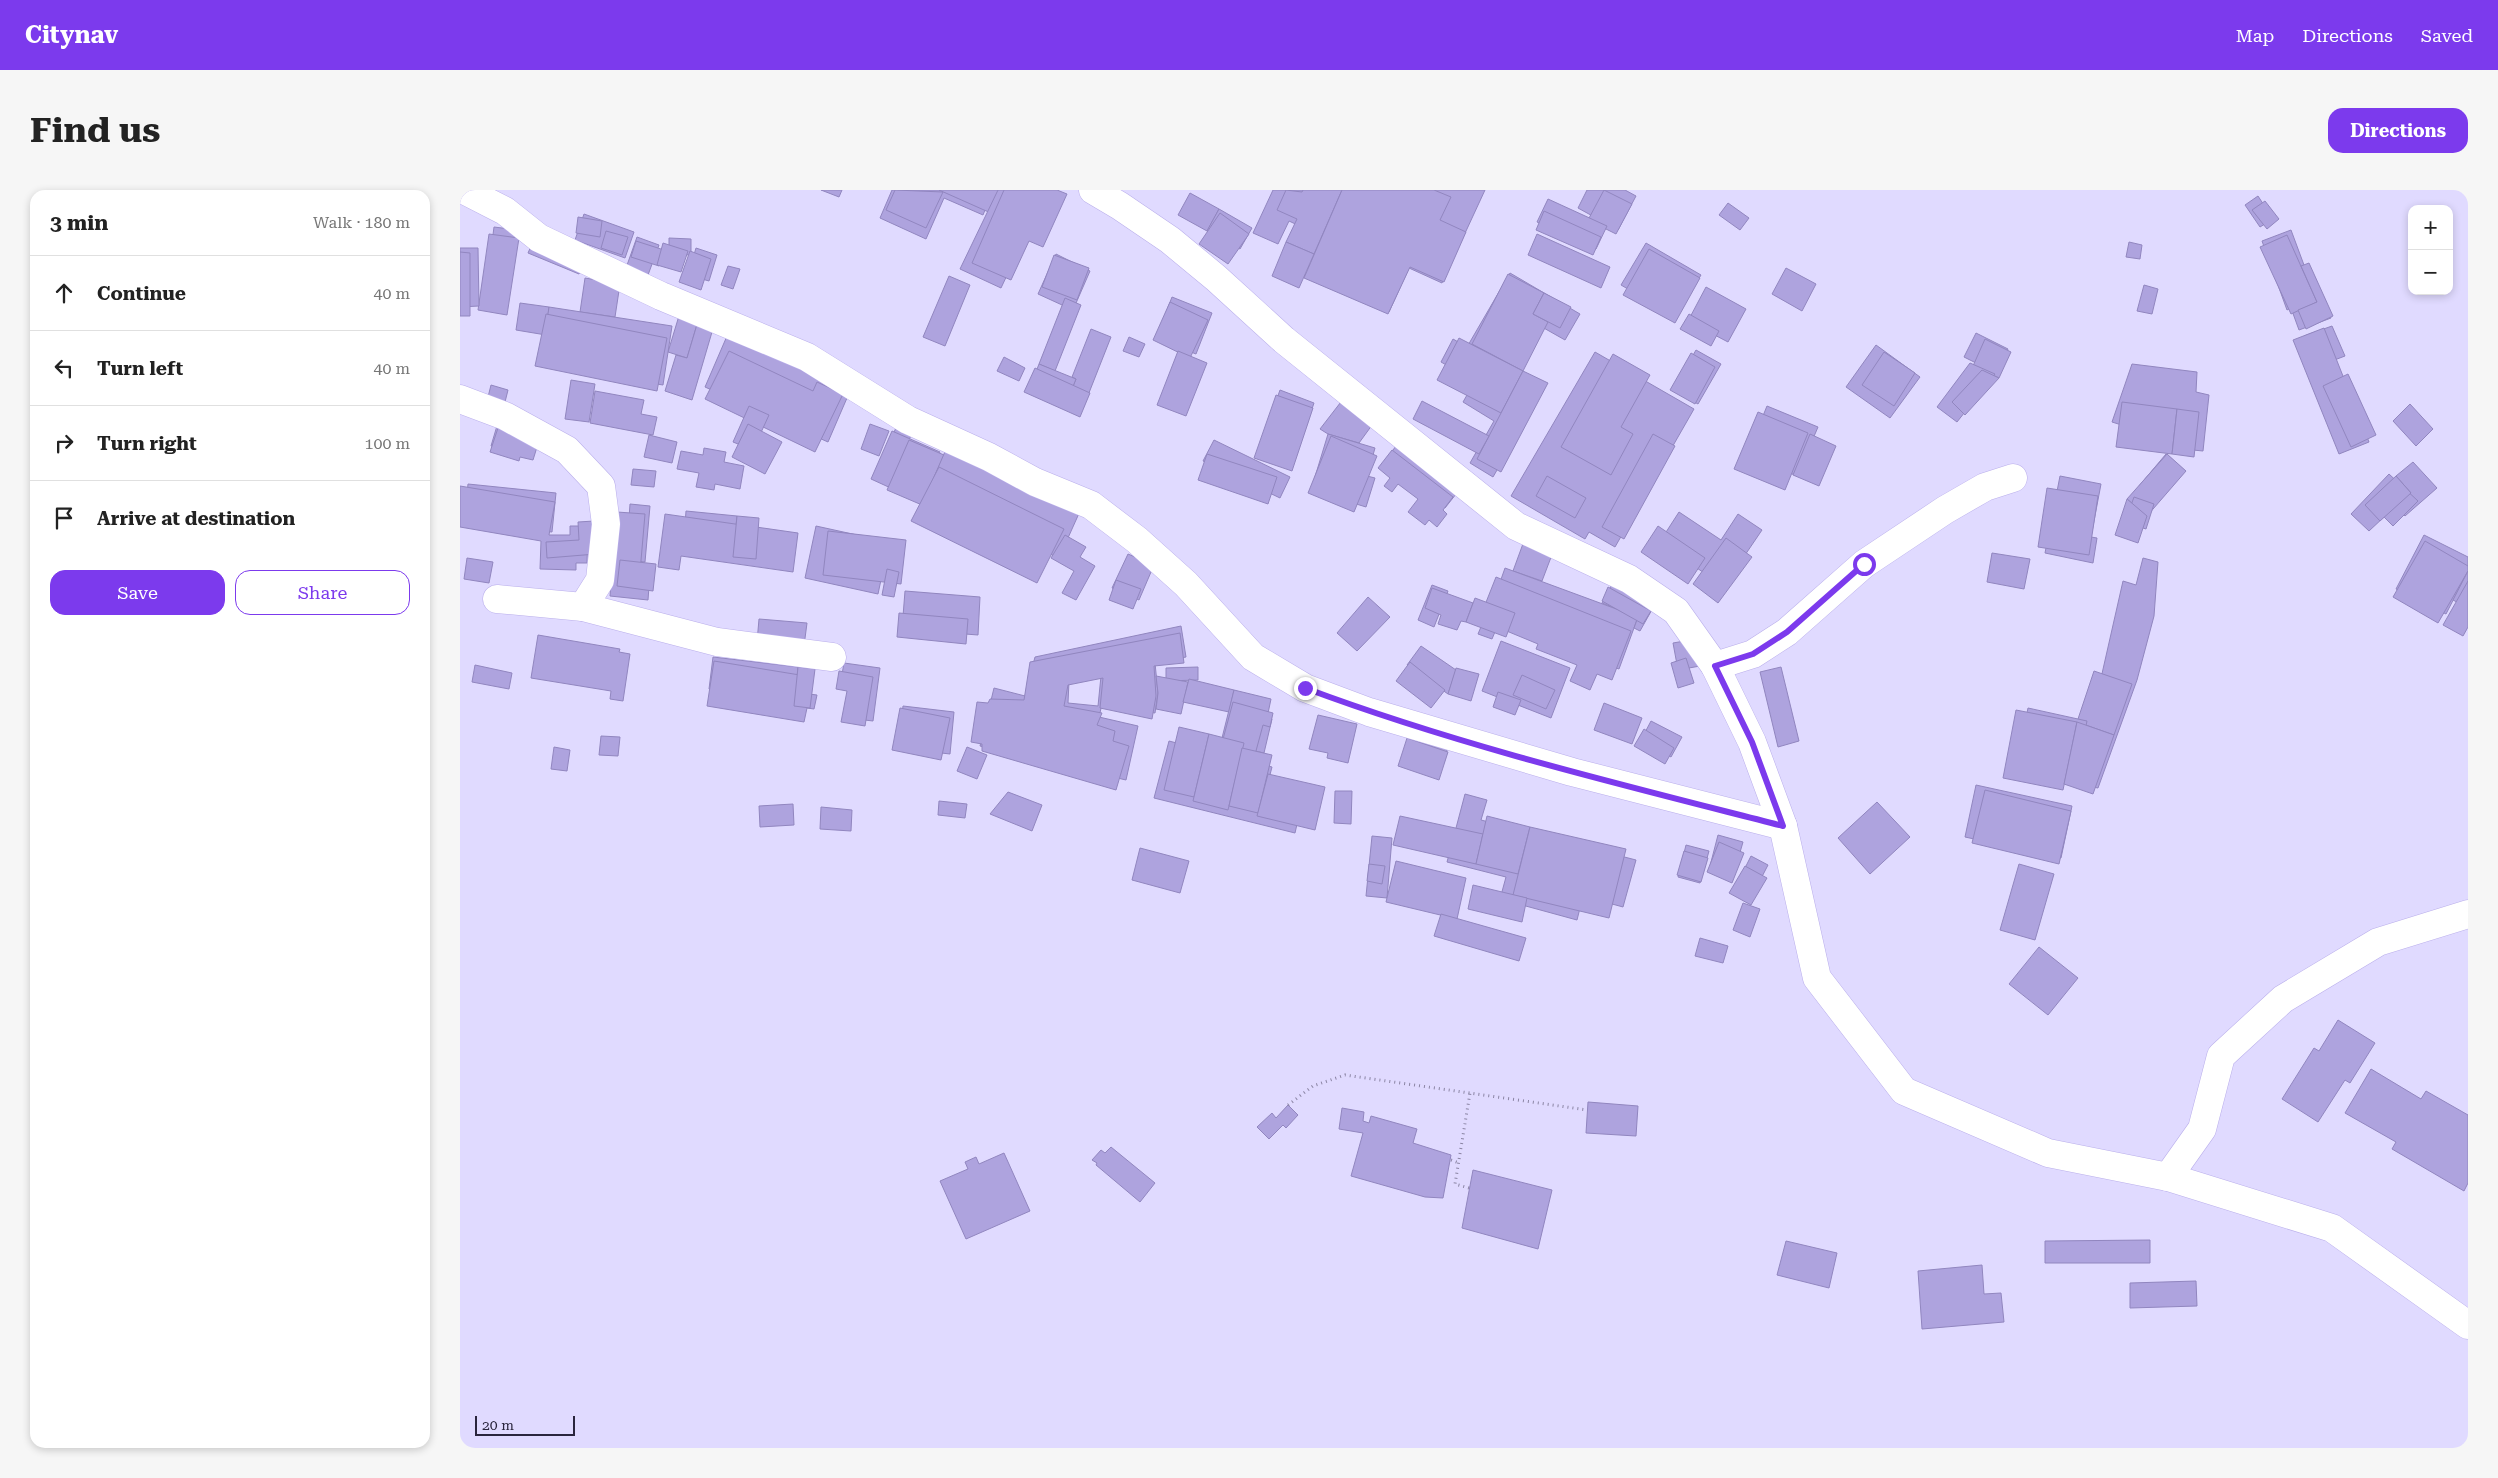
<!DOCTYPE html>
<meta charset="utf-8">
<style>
body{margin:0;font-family:"Roboto Serif",serif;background:#f6f6f6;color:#222}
.controls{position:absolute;right:15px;top:15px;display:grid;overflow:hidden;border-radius:10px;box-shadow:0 2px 8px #0003}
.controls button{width:45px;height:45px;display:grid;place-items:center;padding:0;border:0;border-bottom:1px solid #e0e0e0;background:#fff;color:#222;font:25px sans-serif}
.scale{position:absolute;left:15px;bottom:12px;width:100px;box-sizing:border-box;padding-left:5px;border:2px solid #2a253d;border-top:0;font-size:14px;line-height:18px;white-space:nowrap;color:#2a253d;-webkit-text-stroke:4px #e0daff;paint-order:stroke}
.stop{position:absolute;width:15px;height:15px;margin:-11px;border:4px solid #7c3aed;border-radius:50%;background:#fff}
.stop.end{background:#7c3aed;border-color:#fff;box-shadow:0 1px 5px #0008}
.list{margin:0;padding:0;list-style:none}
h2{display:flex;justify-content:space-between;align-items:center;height:65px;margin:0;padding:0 20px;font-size:21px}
h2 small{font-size:16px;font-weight:400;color:#767676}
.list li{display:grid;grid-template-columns:32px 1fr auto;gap:15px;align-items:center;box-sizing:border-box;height:75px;padding:0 20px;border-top:1px solid #e0e0e0}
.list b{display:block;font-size:19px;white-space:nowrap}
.list em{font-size:16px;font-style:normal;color:#767676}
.actions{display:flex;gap:10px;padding:15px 20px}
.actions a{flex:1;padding:11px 0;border:1px solid #7c3aed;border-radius:15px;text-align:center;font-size:18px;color:#7c3aed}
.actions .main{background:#7c3aed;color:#fff}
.icon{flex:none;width:28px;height:28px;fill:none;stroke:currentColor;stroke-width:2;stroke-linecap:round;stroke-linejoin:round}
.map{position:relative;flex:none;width:2008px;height:1258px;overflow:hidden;border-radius:15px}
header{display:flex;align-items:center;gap:30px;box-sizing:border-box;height:70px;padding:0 25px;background:#7c3aed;color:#fff}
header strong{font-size:24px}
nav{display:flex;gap:28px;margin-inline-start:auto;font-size:18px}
.intro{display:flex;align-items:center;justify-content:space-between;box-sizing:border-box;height:120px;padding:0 30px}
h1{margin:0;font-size:35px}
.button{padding:12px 22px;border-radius:15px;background:#7c3aed;color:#fff;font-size:18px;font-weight:700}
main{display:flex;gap:30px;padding:0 30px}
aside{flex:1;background:#fff;border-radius:15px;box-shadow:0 2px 8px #0003}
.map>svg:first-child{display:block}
.building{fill:#aea3de;stroke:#9186bf;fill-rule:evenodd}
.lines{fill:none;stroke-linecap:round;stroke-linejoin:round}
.street-casing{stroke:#baafeb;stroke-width:29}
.path{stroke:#8b85a4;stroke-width:3;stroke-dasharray:1 4;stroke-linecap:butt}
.street{stroke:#fff;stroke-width:28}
.route{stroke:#7c3aed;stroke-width:6}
</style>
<header>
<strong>Citynav</strong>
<nav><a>Map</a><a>Directions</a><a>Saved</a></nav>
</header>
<div class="intro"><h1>Find us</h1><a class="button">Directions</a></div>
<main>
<aside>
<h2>3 min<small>Walk · 180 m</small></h2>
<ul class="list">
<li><svg class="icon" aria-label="ahead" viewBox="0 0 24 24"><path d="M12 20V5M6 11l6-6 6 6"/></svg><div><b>Continue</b></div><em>40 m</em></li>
<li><svg class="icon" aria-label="left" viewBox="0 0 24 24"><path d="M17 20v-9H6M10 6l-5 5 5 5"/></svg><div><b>Turn left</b></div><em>40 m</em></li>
<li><svg class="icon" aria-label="right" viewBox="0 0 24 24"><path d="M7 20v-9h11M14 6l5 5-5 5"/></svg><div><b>Turn right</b></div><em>100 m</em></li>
<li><svg class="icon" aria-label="arrive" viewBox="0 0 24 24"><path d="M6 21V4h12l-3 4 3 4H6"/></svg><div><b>Arrive at destination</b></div></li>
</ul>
<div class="actions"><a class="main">Save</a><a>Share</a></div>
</aside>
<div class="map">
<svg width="2008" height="1258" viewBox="0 0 2008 1258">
<rect width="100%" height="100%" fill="#e0daff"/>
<g class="building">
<polygon points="361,0 382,0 379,7"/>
<polygon points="432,0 533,0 523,25 484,8 466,49 420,28"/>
<polygon points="435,0 483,2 466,38 426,20"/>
<polygon points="479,0 544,0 533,24"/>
<polygon points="538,0 572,0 596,11 576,52 565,47 541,98 500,79"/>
<polygon points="544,0 597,0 607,4 583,57 569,51 551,90 512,73"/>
<polygon points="813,0 1025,0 982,93 949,78 929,122 848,85 865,48 829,31 818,54 793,43"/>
<polygon points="826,0 842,2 843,0 882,0 854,64 826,52 837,29 817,20"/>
<polygon points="882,0 974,0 991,7 980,30 1006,42 984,92 950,77 928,124 844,88"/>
<polygon points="1127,0 1165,0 1176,6 1158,40 1118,18"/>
<polygon points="1144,0 1172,14 1156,44 1128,30"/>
<polygon points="730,3 759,19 747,41 718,25"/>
<polygon points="1798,6 1813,29 1800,37 1785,15"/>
<polygon points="1088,9 1147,36 1136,59 1077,32"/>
<polygon points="1805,11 1819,29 1807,39 1792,20"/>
<polygon points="1268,13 1289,28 1280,40 1259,25"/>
<polygon points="759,19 792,38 780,59 747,41"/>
<polygon points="1084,21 1141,47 1133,65 1076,40"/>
<polygon points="760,23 789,44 768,74 739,54"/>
<polygon points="124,24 174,42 165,68 115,50"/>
<polygon points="118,27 142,31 140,47 116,43"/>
<polygon points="34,37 58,40 51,86 28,83"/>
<polygon points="1831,40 1857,110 1864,107 1871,128 1839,140 1831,118 1827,120 1802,51"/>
<polygon points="146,41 168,47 162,65 141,58"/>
<polygon points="29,44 59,48 47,125 18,120"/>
<polygon points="1077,44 1150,77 1141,98 1068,65"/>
<polygon points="1827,45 1857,112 1831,124 1800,57"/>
<polygon points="177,47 199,55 188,85 166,78"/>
<polygon points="209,48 231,49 231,65 209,64"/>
<polygon points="74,49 125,70 119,84 68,63"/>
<polygon points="176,51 204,60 199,76 171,67"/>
<polygon points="826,52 854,64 839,98 812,86"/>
<polygon points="1669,52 1682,55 1680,69 1666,67"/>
<polygon points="203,53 228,61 221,82 197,75"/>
<polygon points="1186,53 1241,85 1216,127 1161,95"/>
<polygon points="0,58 18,58 19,116 0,117"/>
<polygon points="236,58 257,65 249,91 228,85"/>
<polygon points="1189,59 1240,88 1215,133 1163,105"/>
<polygon points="230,61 251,69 241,100 219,92"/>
<polygon points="0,62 10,63 10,126 0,126"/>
<polygon points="596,64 630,81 613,120 578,104"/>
<polygon points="594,65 629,78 617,110 582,97"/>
<polygon points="1849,73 1873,126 1846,139 1838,120 1857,112 1841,76"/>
<polygon points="268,76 280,79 273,99 261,95"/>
<polygon points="1326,78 1356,94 1342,121 1312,104"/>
<polygon points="1050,83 1120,124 1105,150 1082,137 1054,185 1082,202 1033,287 1010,273 1034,231 1003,212 1015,191 981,172 993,149 1007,157"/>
<polygon points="1048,84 1084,103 1073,124 1088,132 1063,181 1012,154"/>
<polygon points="489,86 510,95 485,156 463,147"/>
<polygon points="125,88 160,94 155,127 120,122"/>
<polygon points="1684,95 1698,99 1692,124 1677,121"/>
<polygon points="1246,97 1286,119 1268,152 1228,131"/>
<polygon points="1084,103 1111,117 1100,138 1073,124"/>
<polygon points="225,106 244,111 227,168 208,162"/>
<polygon points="712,107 752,123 736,164 696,148"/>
<polygon points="605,108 621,115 595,181 579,174"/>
<polygon points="710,112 748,130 730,168 693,150"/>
<polygon points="60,113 89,117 86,145 56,140"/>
<polygon points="89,117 212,136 203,195 80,176"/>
<polygon points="241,121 257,125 232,210 205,201 216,165 227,168"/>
<polygon points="86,124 207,148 197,201 75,176"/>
<polygon points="1229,124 1259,141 1251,156 1220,139"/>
<polygon points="1872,136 1885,166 1856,177 1844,146"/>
<polygon points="1864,138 1909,252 1879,264 1833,150"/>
<polygon points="631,139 651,147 623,218 607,211 616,189 612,187"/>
<polygon points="1516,143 1548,159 1536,183 1504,167"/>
<polygon points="267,146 390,201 368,252 245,197"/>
<polygon points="669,147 685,154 679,167 663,161"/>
<polygon points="999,148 1063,181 1041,223 977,190"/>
<polygon points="1525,149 1551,162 1539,188 1513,176"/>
<polygon points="1416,155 1460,187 1430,228 1386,197"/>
<polygon points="1236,160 1261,174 1238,214 1213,200"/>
<polygon points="269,161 353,201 357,192 383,204 355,262 245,209"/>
<polygon points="718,161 747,173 726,226 697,215"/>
<polygon points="1135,162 1234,219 1155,357 1129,342 1125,349 1051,306"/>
<polygon points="1424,162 1455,183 1434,216 1402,195"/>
<polygon points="1231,163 1255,177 1235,214 1210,200"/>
<polygon points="1153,164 1190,185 1161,237 1173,244 1151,285 1101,257"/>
<polygon points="544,167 565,178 559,191 537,181"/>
<polygon points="1510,173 1535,184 1497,232 1477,217"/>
<polygon points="579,174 616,189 607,211 570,197"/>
<polygon points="1672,174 1737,182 1736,202 1749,205 1743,261 1723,259 1724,251 1668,245 1668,237 1652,232"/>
<polygon points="575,178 630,203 620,227 564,202"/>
<polygon points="1522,180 1539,188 1505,225 1492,212"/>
<polygon points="1063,181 1088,193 1041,282 1017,269"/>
<polygon points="1888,184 1916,245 1891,257 1863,196"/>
<polygon points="111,190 135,194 129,232 105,229"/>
<polygon points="31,195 48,200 45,212 28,207"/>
<polygon points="820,200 854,213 834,271 799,259"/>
<polygon points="135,201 184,210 181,224 197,227 193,245 130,233"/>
<polygon points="816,205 853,218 832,281 794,268"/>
<polygon points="884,208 915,231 899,253 868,244 860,239"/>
<polygon points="962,211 1029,246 1019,264 953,229"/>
<polygon points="1662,212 1717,219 1712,264 1656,257"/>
<polygon points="1950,214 1973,239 1956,256 1933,231"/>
<polygon points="289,216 309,225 293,260 273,252"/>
<polygon points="1307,216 1358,237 1337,286 1287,265"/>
<polygon points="1717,219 1739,222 1734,267 1712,264"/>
<polygon points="443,222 458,229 435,283 419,276"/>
<polygon points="1298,222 1348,243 1325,300 1274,279"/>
<polygon points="39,229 67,238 59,264 31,256"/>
<polygon points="288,234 322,252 305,284 272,267"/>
<polygon points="410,234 429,241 419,266 401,259"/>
<polygon points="38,238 67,247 77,257 73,270 60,267 59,271 30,262"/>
<polygon points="432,241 480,262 472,278 461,273 446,305 411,289"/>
<polygon points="868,244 915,258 907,286 915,288 906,317 851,300"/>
<polygon points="1193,244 1215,256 1164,349 1142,337"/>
<polygon points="1350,244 1376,256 1359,296 1333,285"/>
<polygon points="189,245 217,252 212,273 184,267"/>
<polygon points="871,246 917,266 894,322 848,303"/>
<polygon points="449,250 484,265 462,315 427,300"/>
<polygon points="490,250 625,310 599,368 465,308"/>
<polygon points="754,250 830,287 820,308 743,271"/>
<polygon points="939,252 1000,299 985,318 924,272"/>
<polygon points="244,258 266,262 264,272 284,276 280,299 255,294 254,300 236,297 239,283 217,279 221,261 243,265"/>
<polygon points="932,260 993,307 983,320 987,324 977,337 969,330 965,335 948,322 958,309 938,294 932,302 924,296 930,288 918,278"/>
<polygon points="747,264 817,287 808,314 738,290"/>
<polygon points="1706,264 1725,281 1698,312 1679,296"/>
<polygon points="1707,264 1726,281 1687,326 1667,309"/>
<polygon points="1953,272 1977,298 1945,326 1936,316 1951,303 1936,286"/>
<polygon points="479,277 604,339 577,393 451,331"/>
<polygon points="173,279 196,281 194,297 171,295"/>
<polygon points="1929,284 1958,311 1933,336 1924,327 1909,341 1891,324"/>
<polygon points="1087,286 1126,308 1115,328 1076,306"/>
<polygon points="1600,286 1641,294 1631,347 1637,348 1633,373 1585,363"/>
<polygon points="1936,286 1951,303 1920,331 1905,315"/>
<polygon points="8,294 96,303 92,342 4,333"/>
<polygon points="0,296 95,312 89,345 110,345 110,336 128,336 127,373 116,373 116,380 80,379 81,351 0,337"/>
<polygon points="1587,298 1638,306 1629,365 1578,357"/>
<polygon points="1674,307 1694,314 1686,339 1665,332"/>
<polygon points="1667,309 1687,326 1678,353 1655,345"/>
<polygon points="170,314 190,316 185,372 166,370"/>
<polygon points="226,321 277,326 273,367 223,362"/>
<polygon points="157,322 185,324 180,382 190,383 188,410 150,406"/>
<polygon points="1219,322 1261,350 1278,324 1302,340 1264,396 1199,353"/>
<polygon points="205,324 338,343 333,382 221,366 219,380 198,377"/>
<polygon points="277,326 299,328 296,369 273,367"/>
<polygon points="134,331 136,364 87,368 86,352 119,350 118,332"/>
<polygon points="356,336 429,352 418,404 345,388"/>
<polygon points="1198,336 1245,368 1228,394 1181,362"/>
<polygon points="368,341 446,350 441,394 363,385"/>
<polygon points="605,345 626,357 620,367 635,376 616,410 602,403 614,381 591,368"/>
<polygon points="1964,345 2008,367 2008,381 1986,424 1936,399"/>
<polygon points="1266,348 1292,367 1258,413 1233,394"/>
<polygon points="1064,351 1093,362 1082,391 1053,381"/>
<polygon points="1965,351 2008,376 2008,381 1978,433 1933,407"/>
<polygon points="1532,363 1570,369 1564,399 1527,392"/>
<polygon points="668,364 694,375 679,410 652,398"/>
<polygon points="7,368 33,372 29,393 4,389"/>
<polygon points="1683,368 1698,372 1694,426 1677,490 1638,598 1617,594 1663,391 1676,395"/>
<polygon points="160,370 196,374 193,401 157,396"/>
<polygon points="1045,378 1178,427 1159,479 1049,439 1055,423 1032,415"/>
<polygon points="427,379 439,382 434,407 422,405"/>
<polygon points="2008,381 2008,418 1993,410"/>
<polygon points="1157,385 1198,409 1180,441 1174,438 1178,427 1142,413"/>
<polygon points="1036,387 1171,441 1152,490 1137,484 1130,500 1110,491 1117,475 1076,459 1078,454 1037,437 1032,449 1018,444 1023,432 1019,430"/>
<polygon points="656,390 681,399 673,419 649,410"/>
<polygon points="2008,391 2008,437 2003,446 1983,435"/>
<polygon points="972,395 988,401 974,437 958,430"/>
<polygon points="1148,397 1191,421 1183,434 1142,411"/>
<polygon points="972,398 1013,413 1006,432 1001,431 997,440 978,434 981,425 965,418"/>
<polygon points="445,401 520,407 518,445 442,439"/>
<polygon points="908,407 930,427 897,461 877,443"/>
<polygon points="1015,408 1055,423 1046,447 1006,432"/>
<polygon points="439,423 508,429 506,454 437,447"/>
<polygon points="299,429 347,433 344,456 297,452"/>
<path d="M721 436 726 467 695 473 698 503 695 523 642 514 639 527 678 536 666 590 520 556 534 498 565 506 575 467ZM641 486 638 516 608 513 609 491Z"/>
<polygon points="720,443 724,473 694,476 696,506 692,529 640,518 643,488 608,495 604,516 642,523 637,535 655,541 653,551 669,556 656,600 522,561 522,554 511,552 517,512 528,513 530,509 564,510 570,472"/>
<polygon points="78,445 160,459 159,462 170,464 163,511 150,509 151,501 71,488"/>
<polygon points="1236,449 1240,476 1218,480 1213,453"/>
<polygon points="1041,451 1110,478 1091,528 1022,501"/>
<polygon points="961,456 996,480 988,504 947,475"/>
<polygon points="253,467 338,477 335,509 249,499"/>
<polygon points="1226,468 1234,493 1218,498 1211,473"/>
<polygon points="254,471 352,487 349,504 357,505 354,519 347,518 344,532 247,516"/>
<polygon points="950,472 985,500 971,518 936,491"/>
<polygon points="384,473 420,478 413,531 388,528 393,492 381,490"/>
<polygon points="15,475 52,483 49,499 12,492"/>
<polygon points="338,477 355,479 350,518 334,516"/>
<polygon points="738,477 738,490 706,491 706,478"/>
<polygon points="1321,477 1339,551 1318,557 1300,482"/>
<polygon points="996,478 1019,484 1011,511 988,504"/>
<polygon points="379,481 413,487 405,536 381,532 387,501 376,499"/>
<polygon points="1634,481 1672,494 1654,545 1617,532"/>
<polygon points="1062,485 1095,500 1086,519 1053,505"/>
<polygon points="696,486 728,492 721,524 696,519 698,503"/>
<polygon points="729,489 774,500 769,522 723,512"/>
<polygon points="774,500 811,509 807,528 812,529 804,563 782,558 784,553 762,548"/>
<polygon points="1038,502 1061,510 1055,525 1033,517"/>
<polygon points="773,512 813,523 810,537 803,535 793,572 812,577 805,604 824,610 823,616 840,621 835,643 694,608 709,551 759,564"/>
<polygon points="1144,513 1182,528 1172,554 1134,540"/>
<polygon points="443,516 494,522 490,564 438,558"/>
<polygon points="440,518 490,528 481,570 432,560"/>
<polygon points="1568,518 1627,531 1614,592 1555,579"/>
<polygon points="1556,520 1617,532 1603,600 1543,588"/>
<polygon points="858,525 897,534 888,573 867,568 868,563 849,559"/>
<polygon points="1191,531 1222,547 1211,567 1181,550"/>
<polygon points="1617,532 1654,545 1633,604 1604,594"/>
<polygon points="719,537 749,544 734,607 704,600"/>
<polygon points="1184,539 1214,558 1205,574 1174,556"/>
<polygon points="962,540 990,547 984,573 956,566"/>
<polygon points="749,544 784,553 768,620 733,611"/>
<polygon points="141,546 160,547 158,566 139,565"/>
<polygon points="947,548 988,562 979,590 938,576"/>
<polygon points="94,557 110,560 107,581 91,579"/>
<polygon points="507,557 527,565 517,589 497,581"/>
<polygon points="782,558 812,565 798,623 769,616"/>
<polygon points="808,584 865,597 855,640 797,626"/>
<polygon points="1516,595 1612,616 1601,668 1505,647"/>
<polygon points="1525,600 1611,621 1599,674 1512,653"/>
<polygon points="875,601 892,601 891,634 874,633"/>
<polygon points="548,602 582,615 572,641 530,624"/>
<polygon points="1005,604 1027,610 1021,630 1176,670 1163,717 1123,706 1117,730 1040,709 1046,687 987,672"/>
<polygon points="479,611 507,614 505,628 478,625"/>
<polygon points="1417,612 1450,647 1410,684 1378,648"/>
<polygon points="333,614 334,635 300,637 299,616"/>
<polygon points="361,617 392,620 391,641 360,639"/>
<polygon points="940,626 1023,644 1016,674 933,655"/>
<polygon points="1027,626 1070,637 1058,684 1016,674"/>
<polygon points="1070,637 1166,659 1149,728 1053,705"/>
<polygon points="1258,645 1283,652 1274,683 1250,676"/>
<polygon points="912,646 932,648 927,708 906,706"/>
<polygon points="1259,652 1284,663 1272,693 1247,682"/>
<polygon points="1226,655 1249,661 1240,693 1218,687"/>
<polygon points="680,658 729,671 720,703 672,690"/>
<polygon points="1224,661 1248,668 1241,692 1217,685"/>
<polygon points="1291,666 1308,675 1293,704 1276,696"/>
<polygon points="936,671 1006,688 997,729 926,712"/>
<polygon points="909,674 925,676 922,694 907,691"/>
<polygon points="1559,674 1594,684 1575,750 1540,740"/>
<polygon points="1285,676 1307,688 1291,715 1269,703"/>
<polygon points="1013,695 1067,708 1062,732 1008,719"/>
<polygon points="1283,713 1300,719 1290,747 1273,740"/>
<polygon points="981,724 1066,748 1059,771 974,746"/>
<polygon points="1240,748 1268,756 1263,773 1235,766"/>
<polygon points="1579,757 1618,788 1588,825 1549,794"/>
<polygon points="1878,830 1915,853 1890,893 1885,890 1858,932 1822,909 1854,858 1859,861"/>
<polygon points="1911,879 1961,909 1966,901 2008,925 2008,993 2004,1001 1932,959 1936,952 1885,923"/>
<polygon points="1128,912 1178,916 1176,946 1126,943"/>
<polygon points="828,915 838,925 826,938 823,935 809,949 797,937 812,923 816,928"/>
<polygon points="882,918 904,922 903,931 909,933 911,926 957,939 953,953 991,965 983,1008 965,1007 891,986 903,943 879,939"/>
<polygon points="651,957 695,993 680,1012 636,975 637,973 632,970 641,960 645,963"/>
<polygon points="544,963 570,1021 506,1049 480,991 508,979 505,972 516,967 519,974"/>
<polygon points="1013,980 1092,1000 1078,1059 1002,1038"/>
<polygon points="1690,1050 1690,1073 1585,1073 1585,1051"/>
<polygon points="1326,1051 1377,1063 1369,1098 1317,1085"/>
<polygon points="1522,1075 1524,1104 1541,1103 1544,1132 1462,1139 1458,1081"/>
<polygon points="1736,1091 1737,1116 1670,1118 1670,1093"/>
</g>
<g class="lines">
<defs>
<g id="street">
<polyline points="4,0 45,21 79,48 201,106 347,167 448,230 529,267 575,292 631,315 677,350 726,394 793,467 845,498 909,522 1112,582 1323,636"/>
<polyline points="633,0 660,16 710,50 756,88 824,150 1056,336 1169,389 1216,421 1255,476 1292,552 1323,636 1357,788 1444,901 1588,963 1708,987 1872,1038 2008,1135"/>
<polyline points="0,209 45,226 107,260 141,296 146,334 140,390 123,417 37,409"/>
<polyline points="123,417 257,452 372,467"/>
<polyline points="1255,476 1293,464 1327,442 1404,374 1485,320 1525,297 1553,288"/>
<polyline points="1708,987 1742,939 1761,866 1823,809 1918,752 2008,724"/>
</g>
</defs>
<use href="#street" class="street-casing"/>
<g class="path">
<polyline points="828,915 853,896 885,885 1127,920"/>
<polyline points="991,970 999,973"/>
<polyline points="1009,998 995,994 1010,903"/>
</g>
<use href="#street" class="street"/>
</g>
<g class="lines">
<path class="route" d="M845 498C1000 556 1163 595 1323 636L1292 552 1255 476 1293 464 1327 442 1404 374"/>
</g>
</svg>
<div class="controls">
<button>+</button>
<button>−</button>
</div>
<div class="scale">20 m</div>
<div class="stop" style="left:1404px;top:374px"></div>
<div class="stop end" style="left:845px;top:498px"></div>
</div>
</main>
